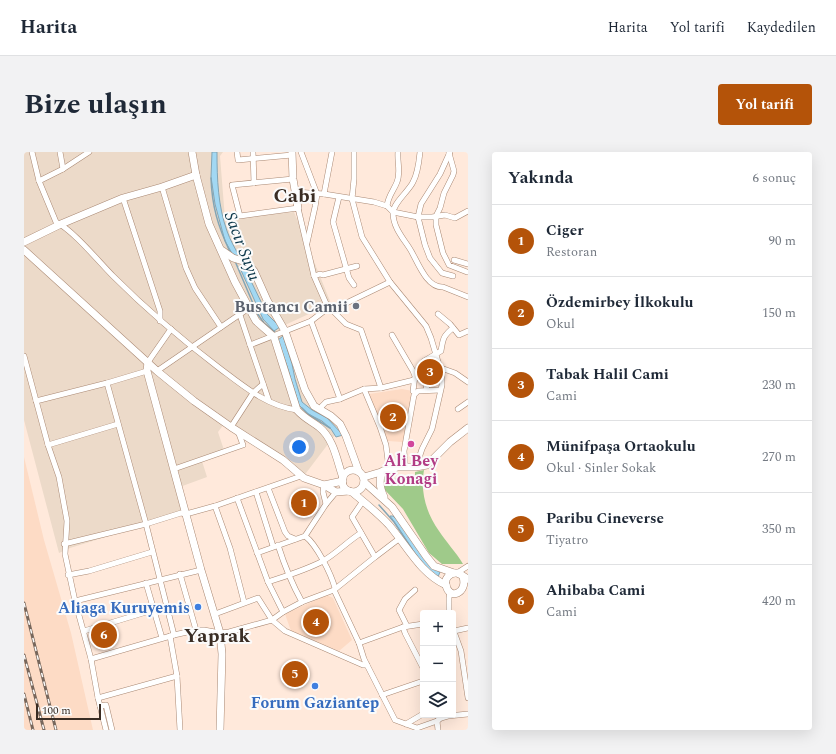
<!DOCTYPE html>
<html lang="tr">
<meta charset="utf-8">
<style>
body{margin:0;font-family:Spectral,serif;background:#f2f2f3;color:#1f2937}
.controls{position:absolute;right:12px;bottom:12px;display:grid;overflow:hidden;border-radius:4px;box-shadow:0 4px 16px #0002}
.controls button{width:36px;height:36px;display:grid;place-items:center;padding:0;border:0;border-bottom:1px solid #e0e1e3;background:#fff;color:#1f2937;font:20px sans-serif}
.scale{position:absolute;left:12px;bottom:10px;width:65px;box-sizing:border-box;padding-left:4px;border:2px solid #3a2d24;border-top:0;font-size:11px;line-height:14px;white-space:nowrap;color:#3a2d24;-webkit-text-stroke:3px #fbfbfb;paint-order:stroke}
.you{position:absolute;left:275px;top:295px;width:14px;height:14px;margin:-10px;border:3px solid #fff;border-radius:50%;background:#1a73e8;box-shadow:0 0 0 6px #1a73e833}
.badge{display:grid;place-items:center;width:26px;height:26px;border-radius:50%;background:#b45309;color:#fff;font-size:13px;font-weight:700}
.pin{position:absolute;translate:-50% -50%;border:2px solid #fff;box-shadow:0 1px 4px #0006}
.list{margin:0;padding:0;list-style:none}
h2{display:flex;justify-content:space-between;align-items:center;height:52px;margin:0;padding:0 16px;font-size:17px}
h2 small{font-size:13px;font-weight:400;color:#747a83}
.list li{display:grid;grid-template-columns:26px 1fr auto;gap:12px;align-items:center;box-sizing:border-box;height:72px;padding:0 16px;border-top:1px solid #e0e1e3}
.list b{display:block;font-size:15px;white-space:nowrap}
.list p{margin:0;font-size:13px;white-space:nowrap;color:#747a83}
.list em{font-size:13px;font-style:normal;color:#747a83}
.icon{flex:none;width:22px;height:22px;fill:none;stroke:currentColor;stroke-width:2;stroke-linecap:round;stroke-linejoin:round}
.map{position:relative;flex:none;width:444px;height:578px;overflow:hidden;border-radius:4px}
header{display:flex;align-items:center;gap:24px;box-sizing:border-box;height:56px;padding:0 20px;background:#fff;border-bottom:1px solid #e0e1e3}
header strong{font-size:19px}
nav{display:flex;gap:22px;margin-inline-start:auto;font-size:14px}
.intro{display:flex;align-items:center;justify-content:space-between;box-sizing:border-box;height:96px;padding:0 24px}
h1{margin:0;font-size:28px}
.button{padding:10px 18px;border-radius:4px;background:#b45309;color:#fff;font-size:14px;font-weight:700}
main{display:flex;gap:24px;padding:0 24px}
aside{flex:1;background:#fff;border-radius:4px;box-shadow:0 4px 16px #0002}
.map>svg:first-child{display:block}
.industrial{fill:#ecdac9}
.built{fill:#fddbc5}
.green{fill:#9fca8a}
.water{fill:#a2d8f3;stroke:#83a5b5}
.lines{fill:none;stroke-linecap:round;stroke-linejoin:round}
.stream{stroke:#83a5b5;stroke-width:1.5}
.street-casing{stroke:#aa8974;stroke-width:6}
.secondary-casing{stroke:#aa8974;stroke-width:8}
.street{stroke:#fff;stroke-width:5}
.secondary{stroke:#fff;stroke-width:7}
.rail-casing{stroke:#77675c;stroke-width:3}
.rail{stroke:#fbfbfb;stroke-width:1.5;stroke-dasharray:4.5;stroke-linecap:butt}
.worship-dot{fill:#6b7280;stroke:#fbfbfb;stroke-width:1.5}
.hotel-dot{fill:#d1479c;stroke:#fbfbfb;stroke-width:1.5}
.shop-dot{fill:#3f7fe0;stroke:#fbfbfb;stroke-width:1.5}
.labels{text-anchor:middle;stroke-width:4;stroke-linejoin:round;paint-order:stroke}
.worship-label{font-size:16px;font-weight:bold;fill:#5b616d;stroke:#fbfbfb;text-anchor:end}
.hotel-label{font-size:16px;font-weight:bold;fill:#b23c85;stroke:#fbfbfb}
.shop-label{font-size:16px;font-weight:bold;fill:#366cbe;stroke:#fbfbfb;text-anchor:end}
.water-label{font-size:17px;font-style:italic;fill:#0b374a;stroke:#fbfbfb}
.district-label{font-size:20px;font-weight:bold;fill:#3a2d24;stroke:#fbfbfb}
</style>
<header>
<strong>Harita</strong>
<nav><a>Harita</a><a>Yol tarifi</a><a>Kaydedilen</a></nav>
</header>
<div class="intro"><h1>Bize ulaşın</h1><a class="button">Yol tarifi</a></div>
<main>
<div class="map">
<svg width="444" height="578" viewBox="0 0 444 578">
<rect width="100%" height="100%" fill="#ffe9db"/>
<polygon class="industrial" points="0,0 199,0 196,4 201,67 270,60 308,154 289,160 261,173 286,250 317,275 279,325 200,272 194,280 200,298 177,306 183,325 153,336 159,361 46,396 35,401 0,268"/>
<g class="built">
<polygon points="378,237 389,239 379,290 364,289 345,242"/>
<polygon points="0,305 20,388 47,481 69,578 0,578"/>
<polygon points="303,443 309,446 328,488 315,499 267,479 261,462"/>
</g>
<path class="green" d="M400 318C396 339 402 361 415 379 422 390 432 400 439 412H418L405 401 379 357 358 335 356 326 367 323 369 327 391 323V320Z"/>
<g class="water">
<path d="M188 0H193C193 27 194 54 203 79 206 88 211 96 215 104L209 103 201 89 191 52 187 25Z"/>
<polygon points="215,114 223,115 225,125 243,162 256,175 250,179 239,167"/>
<polygon points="259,184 268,212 271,227 278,250 288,258 303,266 319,283 312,285 307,277 298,269 284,262 275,253 263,214 254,188"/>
<path d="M366 364H369L374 369 409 416 416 420 414 425C393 410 381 384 366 364Z"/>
</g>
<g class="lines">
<g class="stream">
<path d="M187 26C188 55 194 74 206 100"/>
<polyline points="211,109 233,161 240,171 252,181"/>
<polyline points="278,256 284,262 306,276"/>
<polyline points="355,353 370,370 388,397"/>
</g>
<defs>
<g id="street">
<path d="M8 0 15 29 32 70C49 78 75 110 89 124 122 157 157 187 194 215 218 233 242 254 273 258"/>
<polyline points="36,0 39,17"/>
<polyline points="213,0 214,8 268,3"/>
<polyline points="229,0 230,31"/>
<polyline points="277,0 293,42 291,55 283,91"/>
<polyline points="330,0 330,27 328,47 338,85 366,130 402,174 407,186 418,223 418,233 408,277 398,297 392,315"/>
<path d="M396 0C395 10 394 21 389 30 385 39 369 51 369 61 369 75 379 86 386 97 393 108 402 136 419 135L444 145"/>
<polyline points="426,0 416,22 397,52 394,65 401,93 406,106 418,121 429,124"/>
<polyline points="425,1 430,19 429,23 420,41 416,56 412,64 412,73 419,101 425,113 443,120"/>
<polyline points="269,27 208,33 216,64 274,56 290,124 304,156"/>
<polyline points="15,29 39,17 65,0"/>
<polyline points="138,35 162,116 171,136 197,175"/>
<polyline points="271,40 300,42 350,50 363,54 369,60 394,65 408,65 421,63 431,66 444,59"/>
<polyline points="300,42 308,0"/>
<polyline points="315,45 309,70 325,126 330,133"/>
<polyline points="99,46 136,159 136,169"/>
<path d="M363 54C364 44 370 38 373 30 377 20 373 10 374 0"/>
<polyline points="430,108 444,112"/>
<polyline points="290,124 296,122 299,123 333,114"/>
<polyline points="308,158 322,172 337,178 357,236"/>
<polyline points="414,162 426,172 435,183 444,179"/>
<polyline points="216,163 226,193"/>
<polyline points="287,169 316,247"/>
<polyline points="368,183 389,219 391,224 389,239"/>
<polyline points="0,204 24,293 35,325 43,369 41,402 51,449 67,507 74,546 82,578"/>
<polyline points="124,210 147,177"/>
<polyline points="417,216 431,221 444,230"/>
<polyline points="133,219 225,156"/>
<polyline points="83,231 122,372 150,483"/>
<polyline points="340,237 356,275 362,293 365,317"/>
<path d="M403 238 399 220 400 209 417 199C419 187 419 184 429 176"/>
<polyline points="12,249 83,231 123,219"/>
<polyline points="245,249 226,193 287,169 304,156 308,158 366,130"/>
<polyline points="434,257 444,250"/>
<polyline points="296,258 298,254 302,250 316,247 340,237 357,236 390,228 399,220"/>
<polyline points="207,275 229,241 239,232"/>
<polyline points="24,293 94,272"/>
<polyline points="381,315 380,299 390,243 394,239 416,238"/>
<polyline points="150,317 219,293 215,282 215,280"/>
<polyline points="244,336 261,380 264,384 271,387"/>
<polyline points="232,340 249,394"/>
<polyline points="213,346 244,430 259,460"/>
<polyline points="339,349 328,365 351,405"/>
<polyline points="302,352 312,340"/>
<polyline points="191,354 206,396 220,450"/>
<path d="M281 384C293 393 307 422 311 436"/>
<polyline points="40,392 122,372 157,361 162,362 191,354 277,324"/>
<path d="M254 393C260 412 268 432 278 450"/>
<polyline points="233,401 281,384 302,352 299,340 300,333"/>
<polyline points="433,421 444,414"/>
<polyline points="156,422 172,478"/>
<polyline points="44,423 65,419 128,400"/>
<path d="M244 430C262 424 282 418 299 409 313 401 324 389 337 381"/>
<polyline points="122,431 138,486"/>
<polyline points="310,438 335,491 340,507 371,568 393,576 413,569 417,566 424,564 444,562"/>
<polyline points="51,449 177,418"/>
<polyline points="425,461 425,446 426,440"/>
<polyline points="191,462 234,446 248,468 261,479 339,513 343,513"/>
<polyline points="383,474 375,458 381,447 391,438"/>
<polyline points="379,475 381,481 399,516"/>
<polyline points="429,477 437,499 444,546"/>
<polyline points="60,479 142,454"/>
<polyline points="430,479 444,476"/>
<polyline points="146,484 153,524 156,578"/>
<polyline points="335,491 379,475 399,472"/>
<polyline points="67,507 150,483 172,478 180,478 196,481 205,480 248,468 259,460 278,450 310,438 351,405 376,386"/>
<polyline points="358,543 399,529"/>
<polyline points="74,546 153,524"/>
<polyline points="76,554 82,553 88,578"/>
<polyline points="413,569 414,578"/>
<polyline points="382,572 399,562"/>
</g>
<g id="secondary">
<path d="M168 0 172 23 185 72 211 130 232 169 250 185 273 258C280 266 287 269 295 275 310 287 313 309 319 326"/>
<polyline points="268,0 269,27 274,56"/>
<polyline points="0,90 37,72 99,46 138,35 172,23"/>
<polyline points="0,98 133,219 170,249 207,275 259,308 280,326 300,333 312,340 325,339"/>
<polyline points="199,99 209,106 222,110 230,119 243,148 261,179 281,238 290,254 307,264 316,272 322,284 335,320"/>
<polyline points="124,210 123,219 177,418 196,481 198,502 196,578"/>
<circle cx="329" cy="329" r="11"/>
<path d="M359 319C354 328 356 336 360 345"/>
<polyline points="340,325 374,315 392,315 403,313 426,290 444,276"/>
<polyline points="340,330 368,355 402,404 410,414 430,421"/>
<polyline points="300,333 319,329"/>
<path d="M328 340C341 351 354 361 365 373 383 394 396 421 422 433"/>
<path d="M439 425C444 441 425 449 422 433 420 427 426 420 433 421 437 422 440 425 444 427"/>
</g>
</defs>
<use href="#street" class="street-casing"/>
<use href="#secondary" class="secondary-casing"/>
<use href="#street" class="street"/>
<use href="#secondary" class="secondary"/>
<defs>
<g id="rail">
<polyline points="0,451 32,578"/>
<polyline points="0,503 20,578"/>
<polyline points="0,542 9,578"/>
</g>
</defs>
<use href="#rail" class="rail-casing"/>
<use href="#rail" class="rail"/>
</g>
<circle class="worship-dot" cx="332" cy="154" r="4"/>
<circle class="hotel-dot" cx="387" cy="292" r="4"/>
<g class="shop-dot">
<circle cx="174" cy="455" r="4"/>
<circle cx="291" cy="534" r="4"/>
</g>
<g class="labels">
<g class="worship-label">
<text x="324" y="160">Bustancı Camii</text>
</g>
<g class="hotel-label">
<text x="387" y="314">Ali Bey<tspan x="387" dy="18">Konagi</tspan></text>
</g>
<g class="shop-label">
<text x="166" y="461">Aliaga Kuruyemis</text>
<text x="291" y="556" text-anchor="middle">Forum Gaziantep</text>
</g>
<g class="water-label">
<text transform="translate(219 94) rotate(69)" y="6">Sacır Suyu</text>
</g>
<g class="district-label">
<text x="271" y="50">Cabi</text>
<text x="193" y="490">Yaprak</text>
</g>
</g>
</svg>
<div class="controls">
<button>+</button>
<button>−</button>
<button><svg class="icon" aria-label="layers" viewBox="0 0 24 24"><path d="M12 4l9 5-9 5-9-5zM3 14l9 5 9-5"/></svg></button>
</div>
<div class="scale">100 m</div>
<div class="you"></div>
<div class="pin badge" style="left:280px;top:351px">1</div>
<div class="pin badge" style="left:369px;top:265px">2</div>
<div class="pin badge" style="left:406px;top:220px">3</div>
<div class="pin badge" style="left:292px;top:470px">4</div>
<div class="pin badge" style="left:271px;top:522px">5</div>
<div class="pin badge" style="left:80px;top:483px">6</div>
</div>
<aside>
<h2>Yakında<small>6 sonuç</small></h2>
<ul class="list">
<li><span class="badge">1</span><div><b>Ciger</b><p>Restoran</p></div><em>90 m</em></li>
<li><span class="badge">2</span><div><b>Özdemirbey İlkokulu</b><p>Okul</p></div><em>150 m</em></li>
<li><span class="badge">3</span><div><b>Tabak Halil Cami</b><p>Cami</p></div><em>230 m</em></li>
<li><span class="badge">4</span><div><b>Münifpaşa Ortaokulu</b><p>Okul · Sinler Sokak</p></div><em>270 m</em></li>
<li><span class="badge">5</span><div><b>Paribu Cineverse</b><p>Tiyatro</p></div><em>350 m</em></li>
<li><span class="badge">6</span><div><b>Ahibaba Cami</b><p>Cami</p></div><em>420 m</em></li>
</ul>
</aside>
</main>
